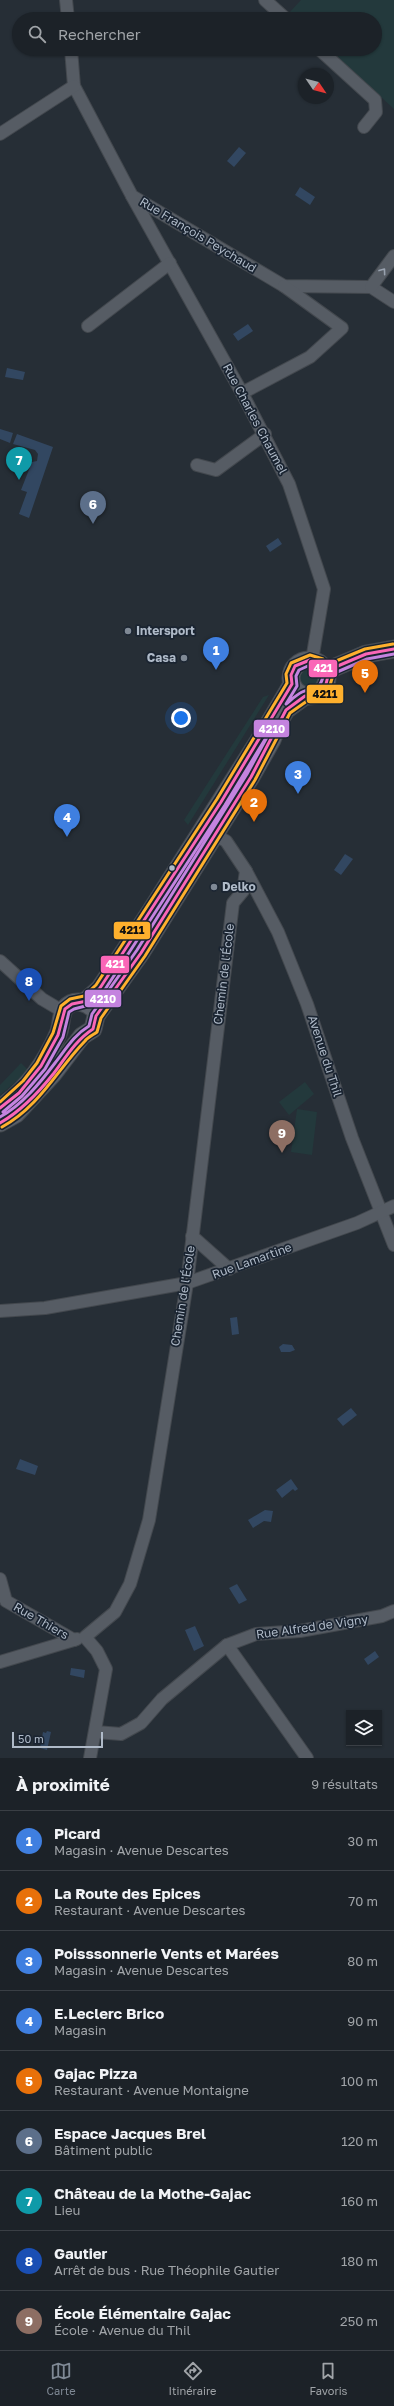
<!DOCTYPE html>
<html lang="fr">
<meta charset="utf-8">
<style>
body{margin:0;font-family:"Golos Text",sans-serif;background:#252a30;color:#f1f3f6}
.controls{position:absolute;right:12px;bottom:12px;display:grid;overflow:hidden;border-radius:0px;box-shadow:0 1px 3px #0004}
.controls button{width:36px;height:36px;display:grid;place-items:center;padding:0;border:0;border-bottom:1px solid #3a3f45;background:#1c2228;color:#f1f3f6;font:20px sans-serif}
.compass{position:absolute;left:298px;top:68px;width:36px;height:36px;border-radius:50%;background:#1c2228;box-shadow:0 1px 3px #0004;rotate:125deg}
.scale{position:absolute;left:12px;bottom:10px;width:91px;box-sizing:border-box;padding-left:4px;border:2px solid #afbac8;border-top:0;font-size:11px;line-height:14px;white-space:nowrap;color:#afbac8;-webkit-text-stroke:3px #1a2431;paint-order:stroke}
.you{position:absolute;left:181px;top:718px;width:14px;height:14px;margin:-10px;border:3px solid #fff;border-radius:50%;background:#1a73e8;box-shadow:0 0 0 6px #1a73e833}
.badge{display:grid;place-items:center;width:26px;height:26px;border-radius:50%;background:#7f8995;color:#fff;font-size:13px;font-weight:700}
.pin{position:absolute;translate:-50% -33px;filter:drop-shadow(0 1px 2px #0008)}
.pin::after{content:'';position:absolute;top:21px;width:14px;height:12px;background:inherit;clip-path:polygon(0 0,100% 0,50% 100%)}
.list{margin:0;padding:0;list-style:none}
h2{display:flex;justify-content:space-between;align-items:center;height:52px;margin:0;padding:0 16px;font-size:17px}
h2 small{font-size:13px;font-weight:400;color:#a0a4a8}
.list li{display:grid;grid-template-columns:26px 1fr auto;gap:12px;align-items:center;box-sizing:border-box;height:60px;padding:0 16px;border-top:1px solid #3a3f45}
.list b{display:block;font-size:15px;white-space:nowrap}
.list p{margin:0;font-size:13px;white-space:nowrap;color:#a0a4a8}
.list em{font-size:13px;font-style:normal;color:#a0a4a8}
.icon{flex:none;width:22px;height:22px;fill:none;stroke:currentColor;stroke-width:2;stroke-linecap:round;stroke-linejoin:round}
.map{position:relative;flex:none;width:394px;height:1758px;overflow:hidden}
.search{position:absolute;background:#1c2228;box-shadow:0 1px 3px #0004;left:12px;right:12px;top:12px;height:44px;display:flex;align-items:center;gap:10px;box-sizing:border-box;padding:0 14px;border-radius:22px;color:#a0a4a8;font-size:15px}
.sheet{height:592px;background:#1c2228}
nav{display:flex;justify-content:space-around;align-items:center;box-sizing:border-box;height:56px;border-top:1px solid #3a3f45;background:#1c2228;font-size:11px;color:#a0a4a8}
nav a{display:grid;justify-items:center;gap:2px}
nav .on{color:#7f8995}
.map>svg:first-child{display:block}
.green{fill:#23393c}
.water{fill:#324761}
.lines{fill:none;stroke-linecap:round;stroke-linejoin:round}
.street-casing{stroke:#43484e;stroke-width:14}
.secondary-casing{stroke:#43484e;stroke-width:19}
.street{stroke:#565c64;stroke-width:12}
.secondary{stroke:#5a6069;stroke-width:17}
.bus-1-casing{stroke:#1a2431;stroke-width:6}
.bus-2-casing{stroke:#1a2431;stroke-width:6}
.bus-3-casing{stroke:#1a2431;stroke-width:6}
.bus-1{stroke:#fa66b7;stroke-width:3}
.bus-2{stroke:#c483df;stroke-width:3}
.bus-3{stroke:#feb02d;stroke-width:3}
.oneway{stroke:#99a2af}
.poi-dot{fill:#7f8995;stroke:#1a2431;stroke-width:1.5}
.bus-dot{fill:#afbac8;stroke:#1a2431;stroke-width:1.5}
.labels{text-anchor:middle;stroke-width:3.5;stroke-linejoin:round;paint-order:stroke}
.street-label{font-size:12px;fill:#afbac8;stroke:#1a2431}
.poi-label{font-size:12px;font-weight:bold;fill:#afbac8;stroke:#1a2431;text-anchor:start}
.line-badge{stroke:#1a2431;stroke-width:1.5}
.badge-label{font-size:11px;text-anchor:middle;font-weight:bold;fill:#fff}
.pale-badge-label{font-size:11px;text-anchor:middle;font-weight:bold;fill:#111}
</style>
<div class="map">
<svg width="394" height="1758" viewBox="0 0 394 1758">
<rect width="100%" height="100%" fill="#262e36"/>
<g class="green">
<polygon points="301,0 394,0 394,109 329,49 375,49 375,19 297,19 290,12"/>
<circle cx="309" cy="678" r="10"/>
<polygon points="269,695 188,825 184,820 263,697"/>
<polygon points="21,1063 29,1071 0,1095 0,1085"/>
<polygon points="305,1082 314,1094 289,1115 279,1102"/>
<polygon points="297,1109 317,1112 312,1155 291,1152"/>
</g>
<g class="water">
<polygon points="239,147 246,153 234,167 227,161"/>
<polygon points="300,187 315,197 310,205 295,195"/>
<polygon points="248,324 253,331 238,341 233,334"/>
<polygon points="7,368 25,372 23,380 5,377"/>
<polygon points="0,429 13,433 10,443 0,439"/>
<polygon points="17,434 53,447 29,518 19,514 27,492 21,490 32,462 37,461 38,454 35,450 13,444"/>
<polygon points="278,538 282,544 270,552 266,546"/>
<polygon points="345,854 353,859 341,875 334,870"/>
<polygon points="237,1317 239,1334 232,1335 230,1318"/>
<polygon points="283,1344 292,1345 295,1350 290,1352 281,1352 279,1347"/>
<polygon points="351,1408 357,1415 343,1426 337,1419"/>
<polygon points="20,1459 38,1466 35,1475 16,1469"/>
<polygon points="291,1479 298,1489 295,1491 293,1489 282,1498 276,1490"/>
<polygon points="265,1510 273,1511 271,1522 264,1521 253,1528 248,1520"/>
<polygon points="237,1584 247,1600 239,1604 229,1588"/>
<polygon points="195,1626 204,1646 194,1651 185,1630"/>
<polygon points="375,1651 379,1657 368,1665 364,1659"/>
<polygon points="71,1668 85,1670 84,1678 70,1675"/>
<polygon points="47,1731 51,1732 47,1750 40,1748 43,1732 46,1733"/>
</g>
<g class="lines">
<defs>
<g id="street">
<polyline points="66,0 68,19"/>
<polyline points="265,0 286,19"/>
<polyline points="71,49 74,86 132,196 284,286 371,287 394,302"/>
<polyline points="319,49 375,100 376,112 364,127"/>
<polyline points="0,134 74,86"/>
<polyline points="132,196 242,393 289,484 324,589 312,660"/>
<polyline points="371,287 394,256"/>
<polyline points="88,326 170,263"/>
<polyline points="242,393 310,357 342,328 284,286"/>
<polyline points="197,465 216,470 265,434"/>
<polyline points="246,871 278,932 307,1004 352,1138 394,1245"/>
<polyline points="0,961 42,999 64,1012"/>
<polyline points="192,1236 229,1269"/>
<polyline points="0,1311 45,1308 187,1283 357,1223 394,1206"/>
<polyline points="0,1579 6,1601 74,1640"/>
<polyline points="227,1645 307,1758"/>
<polyline points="0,1662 77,1639"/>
<polyline points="96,1732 121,1734 141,1723 162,1699 227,1645 256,1634 300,1631 382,1616 394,1611"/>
<polyline points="90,1758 106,1669 97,1651 85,1637 115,1612 130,1584 149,1520 187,1283 233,903 243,891 246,871 226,841 208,831"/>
</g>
<g id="secondary">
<circle cx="309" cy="678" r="18"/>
<polyline points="326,671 366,654 394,649"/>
<polyline points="83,1003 100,988 150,912 259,740 292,684"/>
<path d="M0 1108C27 1089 45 1064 58 1034 62 1026 60 1015 65 1008 73 999 85 1001 92 1008"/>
<polyline points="0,1123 16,1114 53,1074 82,1036 93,1029 96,1016 141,953 251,777 272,740 280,720 286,710 305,696"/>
</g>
</defs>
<use href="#street" class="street-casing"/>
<use href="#secondary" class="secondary-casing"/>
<use href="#street" class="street"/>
<use href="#secondary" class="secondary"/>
<defs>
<g id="bus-1">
<polyline points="326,671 366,654 394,649"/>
<path d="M0 1108 19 1093 41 1066 58 1035 65 1009 72 1004 87 1001 100 988 221 802 292 684 291 675 295 666 310 660 320 663 328 676 325 688 314 696H305L286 710 251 777 141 953 96 1016 93 1029C76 1040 66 1057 54 1073 39 1092 21 1111 0 1123"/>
</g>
<g id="bus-2">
<path d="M310 665 317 667 323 677C318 694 313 686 302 692 296 695 291 700 286 704L297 686 296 676 299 670Z"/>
<polyline points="328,676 367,659 394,654"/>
<path d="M0 1117C22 1105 40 1083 55 1063 66 1049 74 1035 89 1026L92 1014 137 950 247 774 272 728 225 805 104 991 89 1005 74 1009 69 1012 63 1037 45 1069 22 1096 3 1112"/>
</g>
<g id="bus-3">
<polyline points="324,666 365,649 393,644"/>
<path d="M0 1102 23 1081 37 1063 53 1033 61 1006 70 999 84 996 96 985 217 799 287 683 286 674 291 663 310 655 323 659 333 675 328 692 316 701H307L290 713 255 780 145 956 101 1018 97 1032C93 1035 88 1037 85 1041 57 1070 39 1107 2 1127"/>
</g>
</defs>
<use href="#bus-1" class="bus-1-casing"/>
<use href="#bus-2" class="bus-2-casing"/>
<use href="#bus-3" class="bus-3-casing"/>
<use href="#bus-1" class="bus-1"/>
<use href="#bus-2" class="bus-2"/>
<use href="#bus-3" class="bus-3"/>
</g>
<defs><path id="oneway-chevron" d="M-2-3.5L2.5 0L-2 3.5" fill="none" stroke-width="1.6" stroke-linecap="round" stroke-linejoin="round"/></defs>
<use class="oneway" href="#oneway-chevron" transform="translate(383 271) rotate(-54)"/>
<g class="poi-dot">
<circle cx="128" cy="631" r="4"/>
<circle cx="184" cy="658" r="4"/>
<circle cx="214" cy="887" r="4"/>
</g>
<circle class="bus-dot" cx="172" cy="868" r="3.5"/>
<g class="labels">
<g class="street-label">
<text transform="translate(198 235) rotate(31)" y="4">Rue François Peychaud</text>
<text transform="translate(255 419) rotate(62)" y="4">Rue Charles Chaumel</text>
<text transform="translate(224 974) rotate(-83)" y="4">Chemin de l'École</text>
<text transform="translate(325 1056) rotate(72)" y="4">Avenue du Thil</text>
<text transform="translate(252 1261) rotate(-20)" y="4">Rue Lamartine</text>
<text transform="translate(183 1296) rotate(-81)" y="4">Chemin de l'École</text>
<text transform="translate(41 1621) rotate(30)" y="4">Rue Thiers</text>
<text transform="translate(312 1627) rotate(-8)" y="4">Rue Alfred de Vigny</text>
</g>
<g class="poi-label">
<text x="136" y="635">Intersport</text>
<text x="176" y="662" text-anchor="end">Casa</text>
<text x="222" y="891">Delko</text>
</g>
</g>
<g class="line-badge">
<rect x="308" y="659" width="30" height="19" rx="4" fill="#fa66b7"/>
<rect x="306" y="684" width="38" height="20" rx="4" fill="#feb02d"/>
<rect x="253" y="719" width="37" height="19" rx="4" fill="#c483df"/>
<rect x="113" y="921" width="38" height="19" rx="4" fill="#feb02d"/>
<rect x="100" y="955" width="30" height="19" rx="4" fill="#fa66b7"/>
<rect x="84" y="989" width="38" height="19" rx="4" fill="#c483df"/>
</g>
<g class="badge-label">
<text x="323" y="672">421</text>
<text x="272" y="733">4210</text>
<text x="115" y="968">421</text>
<text x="103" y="1003">4210</text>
</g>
<g class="pale-badge-label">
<text x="325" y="698">4211</text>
<text x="132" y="934">4211</text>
</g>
</svg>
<div class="controls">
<button><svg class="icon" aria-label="layers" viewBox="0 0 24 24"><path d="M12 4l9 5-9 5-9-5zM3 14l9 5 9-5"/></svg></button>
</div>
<svg class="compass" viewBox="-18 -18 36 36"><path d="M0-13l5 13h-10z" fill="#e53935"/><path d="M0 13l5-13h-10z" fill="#a0a4a8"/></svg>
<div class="scale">50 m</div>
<div class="you"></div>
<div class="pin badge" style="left:216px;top:670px;background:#3f7fe0">1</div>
<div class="pin badge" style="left:254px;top:822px;background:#e8710a">2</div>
<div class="pin badge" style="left:298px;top:794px;background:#3f7fe0">3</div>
<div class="pin badge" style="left:67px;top:837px;background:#3f7fe0">4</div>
<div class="pin badge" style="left:365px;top:693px;background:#e8710a">5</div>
<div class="pin badge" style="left:93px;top:524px;background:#5c6f8a">6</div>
<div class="pin badge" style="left:19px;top:480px;background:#0f9aa8">7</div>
<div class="pin badge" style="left:29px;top:1001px;background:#1a4fb4">8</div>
<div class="pin badge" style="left:282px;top:1153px;background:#8d6e63">9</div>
<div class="search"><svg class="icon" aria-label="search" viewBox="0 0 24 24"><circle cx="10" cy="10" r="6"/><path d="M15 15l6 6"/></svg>Rechercher</div>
</div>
<section class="sheet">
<h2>À proximité<small>9 résultats</small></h2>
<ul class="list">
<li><span class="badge" style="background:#3f7fe0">1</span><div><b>Picard</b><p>Magasin · Avenue Descartes</p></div><em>30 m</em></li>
<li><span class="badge" style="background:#e8710a">2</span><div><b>La Route des Epices</b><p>Restaurant · Avenue Descartes</p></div><em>70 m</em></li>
<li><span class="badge" style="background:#3f7fe0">3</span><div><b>Poisssonnerie Vents et Marées</b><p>Magasin · Avenue Descartes</p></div><em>80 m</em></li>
<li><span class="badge" style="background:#3f7fe0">4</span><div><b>E.Leclerc Brico</b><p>Magasin</p></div><em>90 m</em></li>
<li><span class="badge" style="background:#e8710a">5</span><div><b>Gajac Pizza</b><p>Restaurant · Avenue Montaigne</p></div><em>100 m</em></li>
<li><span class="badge" style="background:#5c6f8a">6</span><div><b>Espace Jacques Brel</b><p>Bâtiment public</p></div><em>120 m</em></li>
<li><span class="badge" style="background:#0f9aa8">7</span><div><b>Château de la Mothe-Gajac</b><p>Lieu</p></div><em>160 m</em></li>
<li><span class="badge" style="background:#1a4fb4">8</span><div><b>Gautier</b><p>Arrêt de bus · Rue Théophile Gautier</p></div><em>180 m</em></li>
<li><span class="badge" style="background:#8d6e63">9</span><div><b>École Élémentaire Gajac</b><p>École · Avenue du Thil</p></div><em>250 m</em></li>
</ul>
</section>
<nav>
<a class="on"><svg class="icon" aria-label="map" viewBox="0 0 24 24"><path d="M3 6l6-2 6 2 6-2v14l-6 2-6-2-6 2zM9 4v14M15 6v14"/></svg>Carte</a>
<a><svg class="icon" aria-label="directions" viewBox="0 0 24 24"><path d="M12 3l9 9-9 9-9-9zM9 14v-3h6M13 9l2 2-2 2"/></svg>Itinéraire</a>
<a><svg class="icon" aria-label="saved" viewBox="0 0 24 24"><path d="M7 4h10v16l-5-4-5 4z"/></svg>Favoris</a>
</nav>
